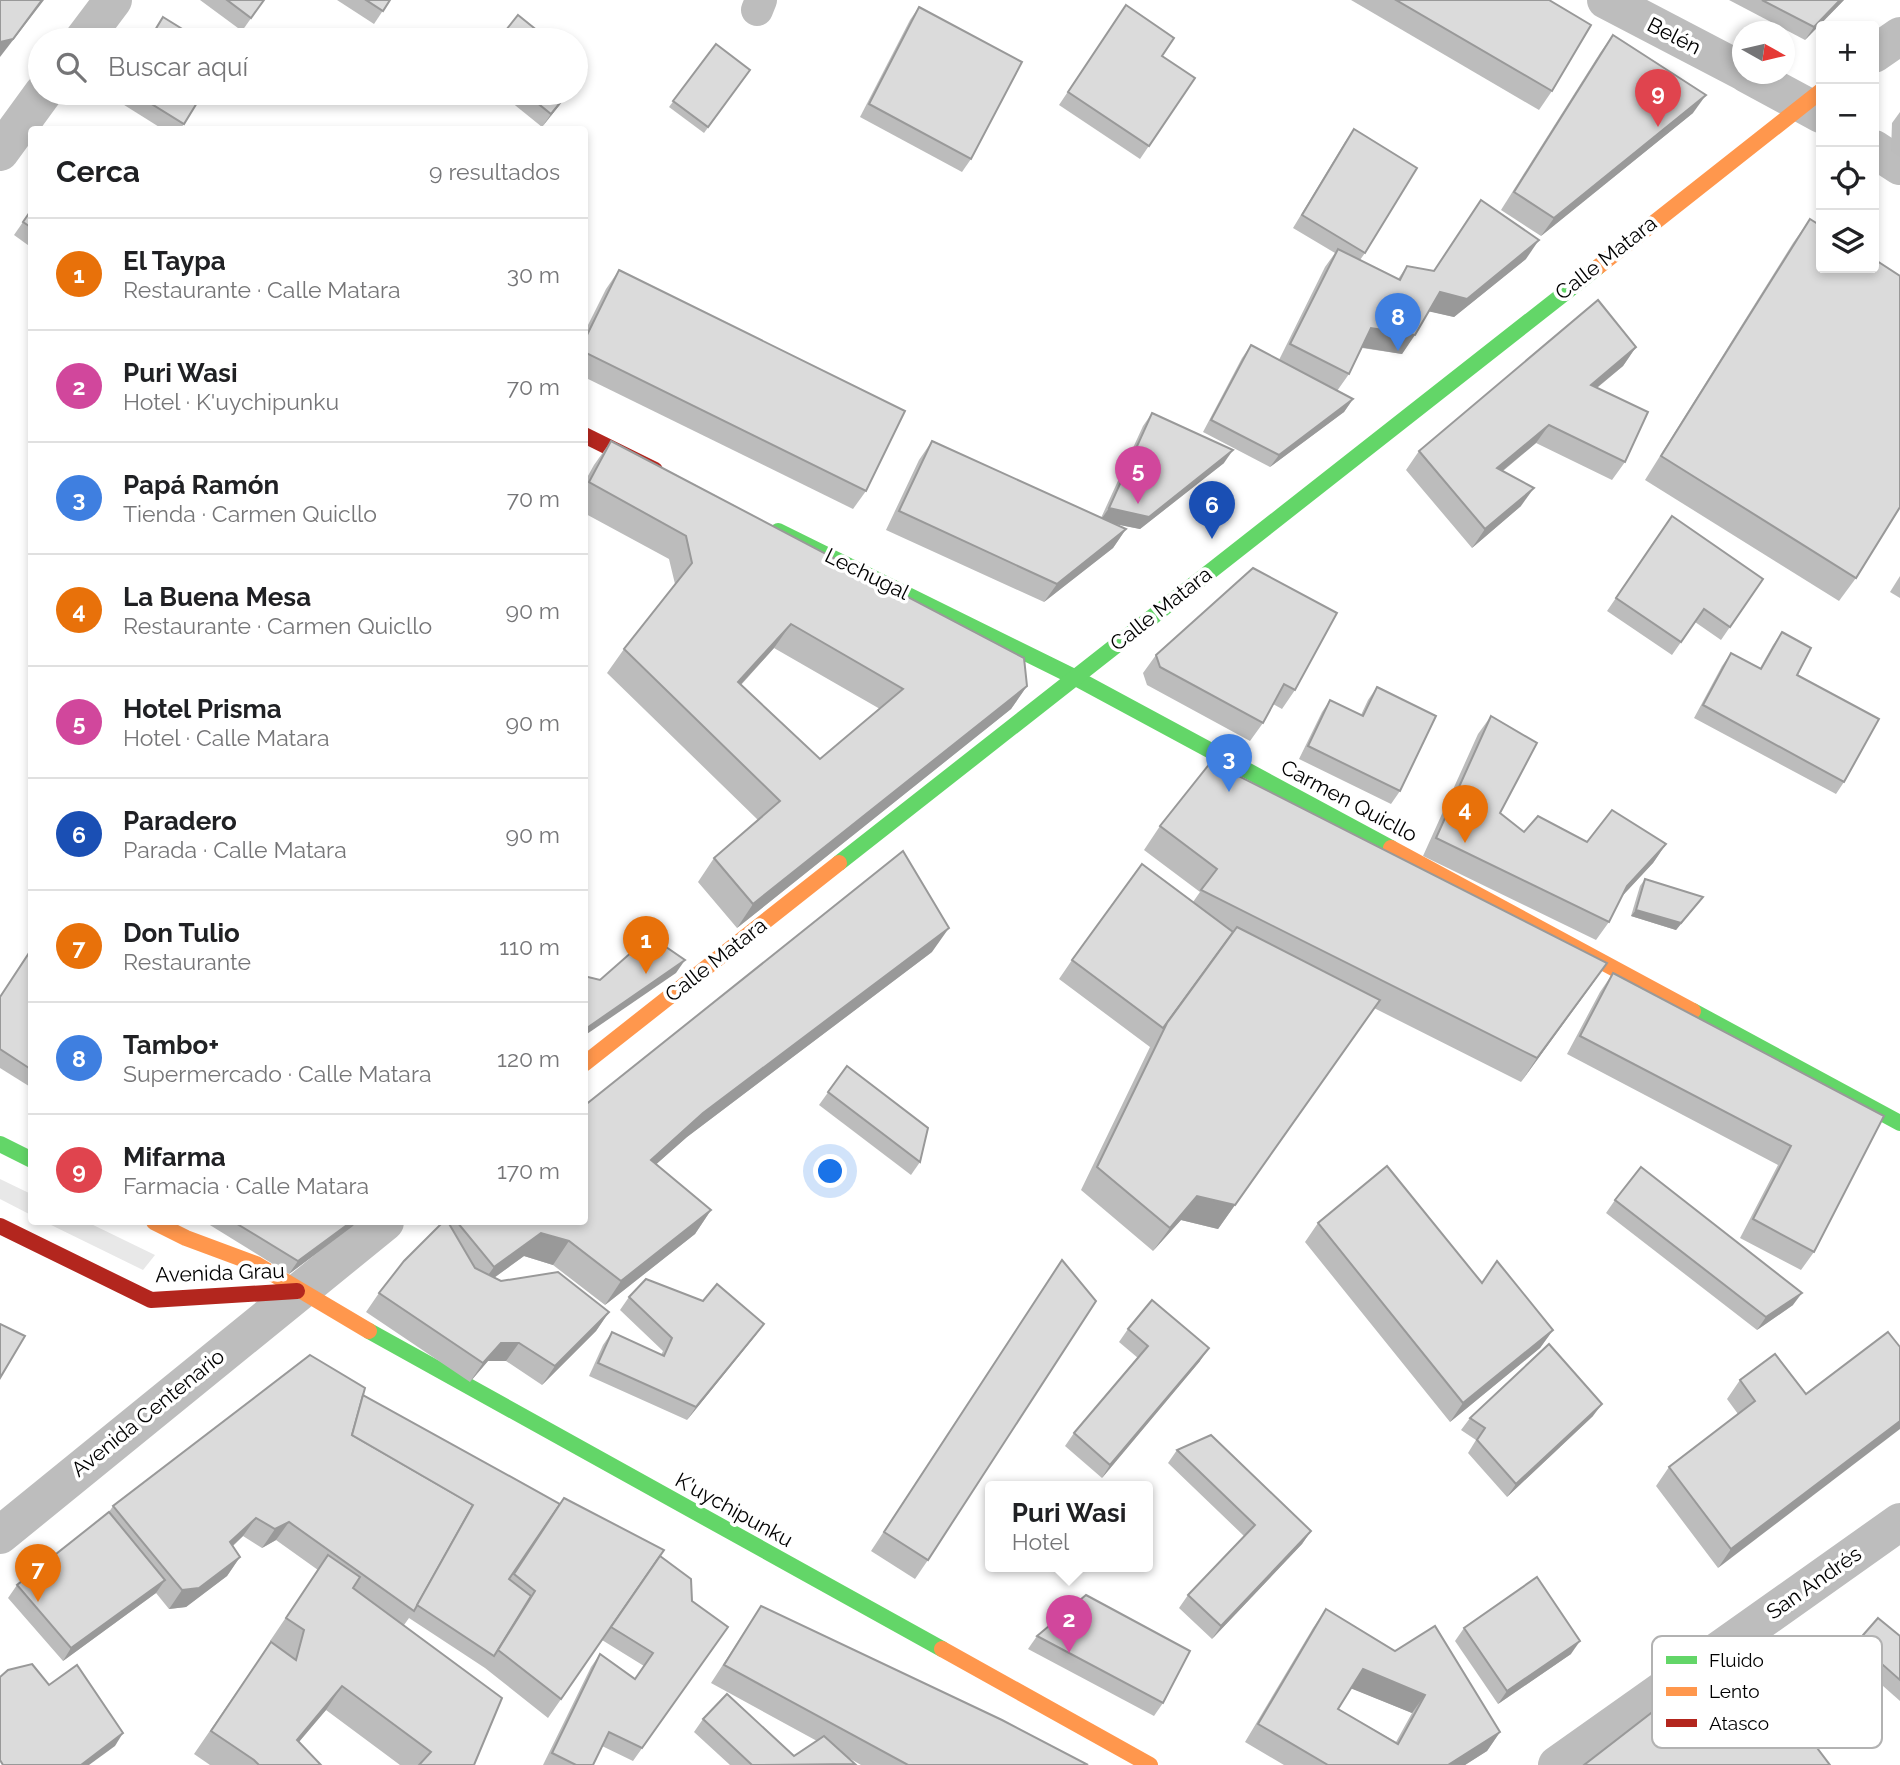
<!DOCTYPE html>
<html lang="es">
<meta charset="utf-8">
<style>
body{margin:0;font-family:Raleway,sans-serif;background:#f2f2f2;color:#202124}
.controls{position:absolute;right:21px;top:21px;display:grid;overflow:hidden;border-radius:7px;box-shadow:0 4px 10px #0003}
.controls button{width:63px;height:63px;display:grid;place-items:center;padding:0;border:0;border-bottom:2px solid #e0e0e0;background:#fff;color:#202124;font:35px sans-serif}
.compass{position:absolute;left:1732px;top:21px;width:63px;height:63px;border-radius:50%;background:#fff;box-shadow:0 4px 10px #0003;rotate:98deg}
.you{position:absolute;left:831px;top:1172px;width:24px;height:24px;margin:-18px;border:5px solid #fff;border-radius:50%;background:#1a73e8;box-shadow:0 0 0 10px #1a73e833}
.badge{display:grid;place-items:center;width:46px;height:46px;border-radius:50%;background:#2563eb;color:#fff;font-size:23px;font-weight:700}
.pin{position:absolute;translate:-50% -58px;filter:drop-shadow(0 2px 4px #0008)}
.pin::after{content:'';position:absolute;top:37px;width:24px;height:21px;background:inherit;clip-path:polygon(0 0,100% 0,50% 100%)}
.popup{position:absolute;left:985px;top:1481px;width:168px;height:91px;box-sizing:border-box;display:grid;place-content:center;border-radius:7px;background:#fff;filter:drop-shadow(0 2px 5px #0005);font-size:23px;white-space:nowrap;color:#757577}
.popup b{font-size:26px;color:#202124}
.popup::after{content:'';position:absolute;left:50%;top:100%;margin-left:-14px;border:14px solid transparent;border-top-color:#fff}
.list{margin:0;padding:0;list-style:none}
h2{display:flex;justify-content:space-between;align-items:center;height:91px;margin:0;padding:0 28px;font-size:30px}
h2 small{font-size:23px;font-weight:400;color:#757577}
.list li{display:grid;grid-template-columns:46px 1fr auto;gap:21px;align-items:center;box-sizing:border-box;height:112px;padding:0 28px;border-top:2px solid #e0e0e0}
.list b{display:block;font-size:26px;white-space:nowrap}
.list p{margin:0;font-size:23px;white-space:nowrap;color:#757577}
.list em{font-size:23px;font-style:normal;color:#757577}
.icon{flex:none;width:38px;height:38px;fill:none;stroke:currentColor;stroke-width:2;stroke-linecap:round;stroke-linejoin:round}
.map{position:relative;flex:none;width:1900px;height:1765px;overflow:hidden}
.search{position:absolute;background:#fff;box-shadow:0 4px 10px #0003;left:28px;top:28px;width:560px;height:77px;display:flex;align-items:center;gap:18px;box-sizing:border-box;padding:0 24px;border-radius:38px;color:#757577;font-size:26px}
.panel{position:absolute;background:#fff;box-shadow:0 4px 10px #0003;left:28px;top:126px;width:560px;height:1099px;border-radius:7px}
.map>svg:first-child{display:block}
.green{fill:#e8e8e8}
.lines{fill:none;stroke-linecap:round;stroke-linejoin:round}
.lane{stroke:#bdbdbd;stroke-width:32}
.street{stroke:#bdbdbd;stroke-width:38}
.fast{stroke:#63d668;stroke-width:16}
.slow{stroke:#ff974d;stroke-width:16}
.jam{stroke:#b3261e;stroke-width:16}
.wall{fill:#bcbcbc;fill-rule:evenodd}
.shaded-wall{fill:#999}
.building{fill:#dbdbdb;stroke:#999;stroke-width:2;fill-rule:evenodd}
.labels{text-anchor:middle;stroke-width:7;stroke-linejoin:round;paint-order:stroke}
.street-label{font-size:21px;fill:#000;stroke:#fff}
.key{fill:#fff;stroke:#b2b2b2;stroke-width:2}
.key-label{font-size:19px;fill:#000}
</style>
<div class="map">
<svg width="1900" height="1765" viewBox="0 0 1900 1765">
<rect width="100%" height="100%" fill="#fff"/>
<g class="green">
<polygon points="0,1179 31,1194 31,1215 0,1199"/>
<polygon points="45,1222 87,1222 155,1255 143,1270"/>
</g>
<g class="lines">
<polyline class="lane" points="757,10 761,0"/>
<g class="street">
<polyline points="1606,0 1742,71"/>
<polyline points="83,40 113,0"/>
<polyline points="1874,54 1900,36"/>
<polyline points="1747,74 1821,114"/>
<polyline points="1874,149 1900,166"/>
<polyline points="0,152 43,93"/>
<polyline points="0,1535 385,1222"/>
<polyline points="1557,1765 1900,1522"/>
</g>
<g class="fast">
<polyline points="778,531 1074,677 1391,848"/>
<polyline points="839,863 1598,267"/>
<polyline points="1693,1011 1900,1123"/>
<polyline points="0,1144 32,1160"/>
<polyline points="369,1331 942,1649"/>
</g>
<g class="slow">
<polyline points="1598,267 1821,91"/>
<polyline points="1391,848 1693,1011"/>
<polyline points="584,1064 839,863"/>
<polyline points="154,1222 186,1238 256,1264 369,1331"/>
<polyline points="942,1649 1150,1765"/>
</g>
<g class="jam">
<polyline points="584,435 655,470"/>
<polyline points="0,1226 151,1300 297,1291"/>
</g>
</g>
<g class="wall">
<polygon points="200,0 264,0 242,31"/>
<polygon points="337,0 390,0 374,24"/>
<polygon points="1351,0 1549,0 1552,91 1539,110"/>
<polygon points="1729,0 1844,0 1805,40"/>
<polygon points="1126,5 1162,56 1195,78 1140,159 1059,105"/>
<polygon points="919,7 971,159 962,172 860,117 910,20"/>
<polygon points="1613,35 1693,113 1541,236 1501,210 1600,53"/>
<polygon points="716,44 750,70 704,133 669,107"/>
<polygon points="116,93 203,93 180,130 164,130 113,98"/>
<polygon points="500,93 569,93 542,127"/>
<polygon points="1900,112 1900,157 1891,151 1892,123"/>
<polygon points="1354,129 1365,253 1360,260 1398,279 1407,266 1433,271 1526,259 1454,317 1429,311 1402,354 1362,348 1349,374 1337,391 1353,399 1344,412 1270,467 1203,432 1242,358 1251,345 1279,360 1325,267 1335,253 1293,228 1345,142"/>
<polygon points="32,209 32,248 14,235"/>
<polygon points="1810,219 1856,578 1839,601 1645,480 1793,243"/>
<polygon points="619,270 866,491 853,509 584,377 584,333 606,289"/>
<polygon points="1636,347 1623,366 1597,388 1625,462 1612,480 1536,443 1503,471 1521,506 1472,548 1406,470 1419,451"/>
<polygon points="1152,413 1224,463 1140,529 1115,524 1126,529 1113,548 1044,602 886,530 919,460 932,441 1101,518 1143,426"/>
<path d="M611 441 1027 686 1011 709 737 928 698 882 714 858 758 820 607 673 624 649 675 584 669 559 584 513V483L594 465ZM774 648 880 709 820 759 741 685Z"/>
<polygon points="1672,516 1763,579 1721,640 1695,622 1672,655 1607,611"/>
<polygon points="1253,568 1295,690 1282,709 1273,704 1263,723 1250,741 1147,685 1143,673 1156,655"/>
<polygon points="1900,576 1900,598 1890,592"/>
<polygon points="1782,632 1797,675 1844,782 1836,794 1694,718 1722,666 1731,653 1760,668 1773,645"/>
<polygon points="1377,687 1400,791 1391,804 1299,759 1322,712 1330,700 1361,715 1368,700"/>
<polygon points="1491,716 1500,813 1524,832 1587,842 1666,844 1653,863 1622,896 1609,922 1596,940 1423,856 1478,734"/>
<polygon points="1160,826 1607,963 1521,1082 1374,1008 1218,1229 1181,1220 1153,1251 1081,1190 1150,1047 1059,979 1072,960 1193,902 1200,892 1144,850"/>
<polygon points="1645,879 1703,897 1676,930 1631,916 1640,886"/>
<polygon points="932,952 687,1137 656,1164 711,1210 695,1234 605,1305 553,1265 524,1256 494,1278 501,1281 609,1312 596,1331 542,1385 506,1361 488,1361 470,1382 366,1312 379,1293 443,1222 584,1222 584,1106"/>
<polygon points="32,955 32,1088 0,1068 0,996"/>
<polygon points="1613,973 1884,1116 1814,1252 1801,1270 1740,1238 1778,1165 1567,1054 1600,992"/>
<polygon points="847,1066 920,1162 911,1175 819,1105"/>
<polygon points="1615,1200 1793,1305 1757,1330 1606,1213"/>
<polygon points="205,1222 356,1222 353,1226 289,1274"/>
<polygon points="1318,1223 1482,1283 1497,1261 1553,1330 1540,1348 1450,1422 1305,1242"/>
<polygon points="1062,1260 928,1560 915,1579 871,1551"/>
<polygon points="629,1297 764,1324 755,1336 687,1420 589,1376 603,1345 612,1332 661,1355 663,1351 620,1310"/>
<polygon points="1128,1329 1200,1361 1102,1478 1065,1446 1074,1433 1138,1358 1119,1342"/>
<polygon points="1900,1347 1718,1568 1656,1486 1669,1467 1738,1414 1727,1399 1740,1380 1806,1394"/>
<polygon points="363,1395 560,1504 660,1556 692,1601 728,1627 633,1761 602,1746 593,1765 543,1765 591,1667 600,1654 635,1679 644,1666 602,1640 548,1718 485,1668 409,1618 404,1625 474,1765 400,1765 326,1710 299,1742 321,1765 210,1765 194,1754 271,1642 270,1641 318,1570 276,1540 262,1548 243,1536 233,1546 240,1557 227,1576 186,1607 169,1609 156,1593 63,1661 8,1598 17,1585 109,1512 113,1506"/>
<polygon points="1593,1416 1507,1497 1468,1453 1476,1440 1461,1430 1470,1418"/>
<polygon points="1177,1450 1311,1531 1302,1544 1212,1639 1179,1608 1188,1595 1244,1536 1168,1463"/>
<polygon points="761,1606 1088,1765 861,1765 849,1758 855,1765 730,1765 694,1732 703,1719 794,1756 817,1741 711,1683"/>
<path d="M1326 1609 1500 1732 1487 1751 1465 1765H1284L1245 1742 1313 1628ZM1351 1688 1412 1713 1396 1742 1338 1709Z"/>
<polygon points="1464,1628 1571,1654 1498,1704 1455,1641"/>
<polygon points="1037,1636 1163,1703 1154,1716 1028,1649"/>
<polygon points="1900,1636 1900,1701 1848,1655 1857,1642"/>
</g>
<g class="shaded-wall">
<polygon points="42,0 44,0 0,57 0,42"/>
<polygon points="1840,0 1844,0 1805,40 1814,27"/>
<polygon points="568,93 569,93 542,127 551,114"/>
<polygon points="1706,95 1693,113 1541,236 1554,218"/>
<polygon points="1539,240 1526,259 1454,317 1427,311 1440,292"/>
<polygon points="1371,328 1415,335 1402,354 1359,347"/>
<polygon points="1636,347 1623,366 1578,403 1591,385"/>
<polygon points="1353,399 1344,412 1270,467 1279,455"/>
<polygon points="1549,425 1536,443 1484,486 1497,468"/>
<polygon points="1233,450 1224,463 1140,529 1100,521 1109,508"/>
<polygon points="1534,488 1521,506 1472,548 1485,529"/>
<polygon points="1126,529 1113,548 1044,602 1057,584"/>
<polygon points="791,624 774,648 721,706 738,682"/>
<polygon points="1027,686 1011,709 737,928 753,904"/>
<polygon points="1666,844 1653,863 1614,905 1627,886"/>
<polygon points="1703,897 1676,930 1631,916 1636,910"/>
<polygon points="949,928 932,952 687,1137 634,1184 651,1160 703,1113"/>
<polygon points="685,960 676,973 584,1036 584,1030"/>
<polygon points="1607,963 1591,986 1521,1082 1537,1058"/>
<polygon points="1380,1000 1218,1229 1181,1220 1153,1251 1170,1228 1197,1196"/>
<polygon points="711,1210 695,1234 605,1305 621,1281"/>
<polygon points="351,1222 356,1222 353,1226 289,1274 298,1261"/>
<polygon points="541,1233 569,1241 553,1265 524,1256 477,1290 494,1267"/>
<polygon points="1802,1293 1793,1305 1757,1330 1766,1317"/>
<polygon points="609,1312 596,1331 542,1385 555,1366"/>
<polygon points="764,1324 755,1336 687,1420 696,1407"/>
<polygon points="1553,1330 1540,1348 1450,1422 1463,1403"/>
<polygon points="501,1343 519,1343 506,1361 488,1361 470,1382 483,1363"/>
<polygon points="1209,1348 1200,1361 1102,1478 1110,1465"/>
<polygon points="1602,1404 1593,1416 1507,1497 1516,1484"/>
<polygon points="1900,1421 1900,1429 1718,1568 1731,1549"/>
<polygon points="256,1518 243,1536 217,1560 230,1542"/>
<polygon points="289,1522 276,1540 262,1548 275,1529"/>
<polygon points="1311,1531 1302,1544 1212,1639 1221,1626"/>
<polygon points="240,1557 227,1576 186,1607 169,1609 182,1590"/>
<polygon points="165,1580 156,1593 63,1661 71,1648"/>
<polygon points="1580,1641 1571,1654 1498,1704 1507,1691"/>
<polygon points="1363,1669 1425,1695 1412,1713 1350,1688"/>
<polygon points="342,1686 326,1710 280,1764 297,1740"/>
<polygon points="1500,1732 1487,1751 1465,1765 1448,1765"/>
<polygon points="123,1733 115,1746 89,1765 81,1765"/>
</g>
<g class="building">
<polygon points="0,0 42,0 13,39 0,42"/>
<polygon points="227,0 264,0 251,18"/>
<polygon points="366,0 390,0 383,11"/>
<polygon points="1396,0 1549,0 1591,25 1552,91"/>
<polygon points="1762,0 1840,0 1814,27"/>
<polygon points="1126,5 1174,38 1162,56 1195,78 1149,146 1068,92"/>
<polygon points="919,7 1022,62 971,159 869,104"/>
<polygon points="518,15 549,40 498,40"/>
<polygon points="163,17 200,40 149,40"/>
<polygon points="1613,35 1706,95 1554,218 1514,192"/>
<polygon points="716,44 750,70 708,127 673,101"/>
<polygon points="576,62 586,70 576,83"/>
<polygon points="134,93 203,93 184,124"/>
<polygon points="525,93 568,93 551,114"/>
<polygon points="1354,129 1417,168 1365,253 1302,215"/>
<polygon points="1481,200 1539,240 1467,299 1440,292 1415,335 1371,328 1349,374 1290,344 1338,249 1400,280 1407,266 1434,271"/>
<polygon points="32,209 32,228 23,222"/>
<polygon points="1810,219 1821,226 1821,268 1874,268 1874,259 1900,276 1900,507 1856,578 1661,456"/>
<polygon points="619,270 905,411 866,491 584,352 584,341"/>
<polygon points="1598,300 1636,347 1591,385 1648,412 1625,462 1549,425 1497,468 1534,488 1485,529 1419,451"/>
<polygon points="1251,345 1353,399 1279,455 1211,420"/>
<polygon points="1152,413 1233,450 1149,517 1109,508"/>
<path d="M611 441 1024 658 1027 686 753 904 714 858 780 801 624 649 692 563 686 536 589 482ZM791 624 903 689 820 759 738 682Z"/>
<polygon points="932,441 1126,529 1057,584 899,511"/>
<polygon points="1672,516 1763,579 1730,627 1704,609 1681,642 1616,598"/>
<polygon points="1253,568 1337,613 1295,690 1284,684 1263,723 1160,667 1156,655"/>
<polygon points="1782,632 1811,648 1797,675 1879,719 1844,782 1703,705 1731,653 1761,669"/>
<polygon points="1377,687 1436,716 1400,791 1308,746 1330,700 1363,716"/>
<polygon points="1491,716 1537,743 1500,813 1524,832 1538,816 1587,842 1612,810 1666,844 1627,886 1609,922 1436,838"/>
<polygon points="1211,762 1607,963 1537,1058 1201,890 1217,869 1160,826"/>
<polygon points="903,851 949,928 703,1113 651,1160 711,1210 621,1281 569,1241 541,1233 494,1267 457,1222 584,1222 584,1106"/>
<polygon points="1142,864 1233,932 1163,1028 1072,960"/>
<polygon points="1645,879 1703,897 1681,923 1636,910"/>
<polygon points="1237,927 1380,1000 1235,1205 1197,1196 1170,1228 1097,1167 1167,1023"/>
<polygon points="650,936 685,960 584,1030 584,976 600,980"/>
<polygon points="29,953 32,955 32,1070 0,1049 0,997"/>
<polygon points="1613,973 1884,1116 1814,1252 1753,1219 1791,1146 1580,1036"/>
<polygon points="847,1066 928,1128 920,1162 828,1092"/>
<polygon points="1387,1166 1482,1283 1497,1261 1553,1330 1463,1403 1318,1223"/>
<polygon points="1641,1167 1802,1293 1766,1317 1615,1200"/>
<polygon points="234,1222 351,1222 298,1261"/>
<polygon points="443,1222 448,1222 475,1268 501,1281 558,1272 609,1312 555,1366 519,1343 501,1343 483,1363 379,1293 404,1261"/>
<polygon points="1062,1260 1096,1301 928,1560 884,1532"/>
<polygon points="646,1279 703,1301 717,1284 764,1324 696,1407 598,1363 612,1332 664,1356 672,1338 629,1297"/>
<polygon points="1152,1300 1209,1348 1110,1465 1074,1433 1148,1346 1128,1329"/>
<polygon points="0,1324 25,1336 0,1378"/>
<polygon points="1888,1332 1900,1347 1900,1421 1731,1549 1669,1467 1755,1401 1740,1380 1775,1354 1806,1394"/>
<polygon points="1549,1344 1602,1404 1516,1484 1477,1440 1485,1428 1470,1418"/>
<polygon points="310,1355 365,1388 352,1435 473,1505 414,1611 289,1522 275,1529 256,1518 230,1542 240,1557 199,1588 182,1590 113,1506"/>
<polygon points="363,1395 560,1504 509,1579 531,1596 494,1656 417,1605 473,1505 352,1435"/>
<polygon points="1211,1435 1311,1531 1221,1626 1188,1595 1255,1525 1177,1450"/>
<polygon points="564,1498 664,1550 561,1699 498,1650 535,1591 514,1574"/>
<polygon points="109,1512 165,1580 71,1648 17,1585"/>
<polygon points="328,1555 360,1577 353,1588 502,1698 474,1765 419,1765 431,1752 342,1686 297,1740 321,1765 259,1765 254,1760 211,1731 271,1642 296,1660 304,1630 286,1618"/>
<polygon points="660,1556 691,1579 692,1601 728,1627 642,1748 609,1732 593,1765 576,1765 552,1753 600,1654 635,1679 653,1653 611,1627"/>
<polygon points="1537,1577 1580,1641 1507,1691 1464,1628"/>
<polygon points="1086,1595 1190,1651 1163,1703 1037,1636"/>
<polygon points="761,1606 1002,1720 1088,1765 908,1765 724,1665"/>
<path d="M1326 1609 1395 1651 1435 1626 1500 1732 1448 1765H1328L1258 1724ZM1363 1669 1425 1695 1398 1744 1338 1709Z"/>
<polygon points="1878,1618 1900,1636 1900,1680 1857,1642"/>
<polygon points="1739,1645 1830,1765 1584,1765"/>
<polygon points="32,1664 49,1685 77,1665 123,1733 81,1765 3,1765 0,1760 0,1677 8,1670"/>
<polygon points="727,1694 794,1756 824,1736 855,1764 752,1765 703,1719"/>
</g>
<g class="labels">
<g class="street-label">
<text transform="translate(1674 36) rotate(27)" y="7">Belén</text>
<text transform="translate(1606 258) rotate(-38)" y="7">Calle Matara</text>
<text transform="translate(867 574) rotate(26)" y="7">Lechugal</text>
<text transform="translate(1161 609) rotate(-38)" y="7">Calle Matara</text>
<text transform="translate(1349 801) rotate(28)" y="7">Carmen Quicllo</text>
<text transform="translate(716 960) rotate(-38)" y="7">Calle Matara</text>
<text transform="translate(220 1273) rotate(-2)" y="7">Avenida Grau</text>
<text transform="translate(148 1413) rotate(-39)" y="7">Avenida Centenario</text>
<text transform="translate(734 1510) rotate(29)" y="7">K'uychipunku</text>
<text transform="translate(1814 1583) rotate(-35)" y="7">San Andrés</text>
</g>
</g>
<rect x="1652" y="1636" width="230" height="112" rx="10" class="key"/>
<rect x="1666" y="1656" width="31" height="8" fill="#63d668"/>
<rect x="1666" y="1687" width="31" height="9" fill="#ff974d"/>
<rect x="1666" y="1719" width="31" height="8" fill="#b3261e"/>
<g class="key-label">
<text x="1709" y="1667">Fluido</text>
<text x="1709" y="1698">Lento</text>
<text x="1709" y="1730">Atasco</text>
</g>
</svg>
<div class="controls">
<button>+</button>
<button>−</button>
<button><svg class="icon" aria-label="locate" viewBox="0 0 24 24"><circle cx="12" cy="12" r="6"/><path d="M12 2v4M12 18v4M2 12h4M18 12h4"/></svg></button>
<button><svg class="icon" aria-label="layers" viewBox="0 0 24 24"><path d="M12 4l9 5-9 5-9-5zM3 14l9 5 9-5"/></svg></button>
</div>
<svg class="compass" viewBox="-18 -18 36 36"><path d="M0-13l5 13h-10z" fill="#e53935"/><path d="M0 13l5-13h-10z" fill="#757577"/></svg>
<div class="you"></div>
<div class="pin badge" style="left:646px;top:974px;background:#e8710a">1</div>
<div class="pin badge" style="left:1069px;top:1653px;background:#d1479c">2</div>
<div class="popup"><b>Puri Wasi</b>Hotel</div>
<div class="pin badge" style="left:1229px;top:792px;background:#3f7fe0">3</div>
<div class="pin badge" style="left:1465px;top:843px;background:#e8710a">4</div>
<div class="pin badge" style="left:1138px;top:504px;background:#d1479c">5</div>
<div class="pin badge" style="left:1212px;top:539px;background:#1a4fb4">6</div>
<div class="pin badge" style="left:38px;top:1602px;background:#e8710a">7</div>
<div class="pin badge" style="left:1398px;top:351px;background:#3f7fe0">8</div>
<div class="pin badge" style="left:1658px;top:127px;background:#e0444e">9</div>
<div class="search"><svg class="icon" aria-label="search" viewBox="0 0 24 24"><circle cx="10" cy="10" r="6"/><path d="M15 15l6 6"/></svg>Buscar aquí</div>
<section class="panel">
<h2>Cerca<small>9 resultados</small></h2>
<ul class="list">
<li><span class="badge" style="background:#e8710a">1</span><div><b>El Taypa</b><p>Restaurante · Calle Matara</p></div><em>30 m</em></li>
<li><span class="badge" style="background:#d1479c">2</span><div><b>Puri Wasi</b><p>Hotel · K'uychipunku</p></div><em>70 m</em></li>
<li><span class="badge" style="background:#3f7fe0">3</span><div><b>Papá Ramón</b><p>Tienda · Carmen Quicllo</p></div><em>70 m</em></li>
<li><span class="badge" style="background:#e8710a">4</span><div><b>La Buena Mesa</b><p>Restaurante · Carmen Quicllo</p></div><em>90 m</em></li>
<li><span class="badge" style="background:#d1479c">5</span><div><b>Hotel Prisma</b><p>Hotel · Calle Matara</p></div><em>90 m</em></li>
<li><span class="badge" style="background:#1a4fb4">6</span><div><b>Paradero</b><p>Parada · Calle Matara</p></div><em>90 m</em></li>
<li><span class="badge" style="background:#e8710a">7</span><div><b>Don Tulio</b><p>Restaurante</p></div><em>110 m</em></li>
<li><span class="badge" style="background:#3f7fe0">8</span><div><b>Tambo+</b><p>Supermercado · Calle Matara</p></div><em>120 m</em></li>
<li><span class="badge" style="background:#e0444e">9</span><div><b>Mifarma</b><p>Farmacia · Calle Matara</p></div><em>170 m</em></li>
</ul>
</section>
</div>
